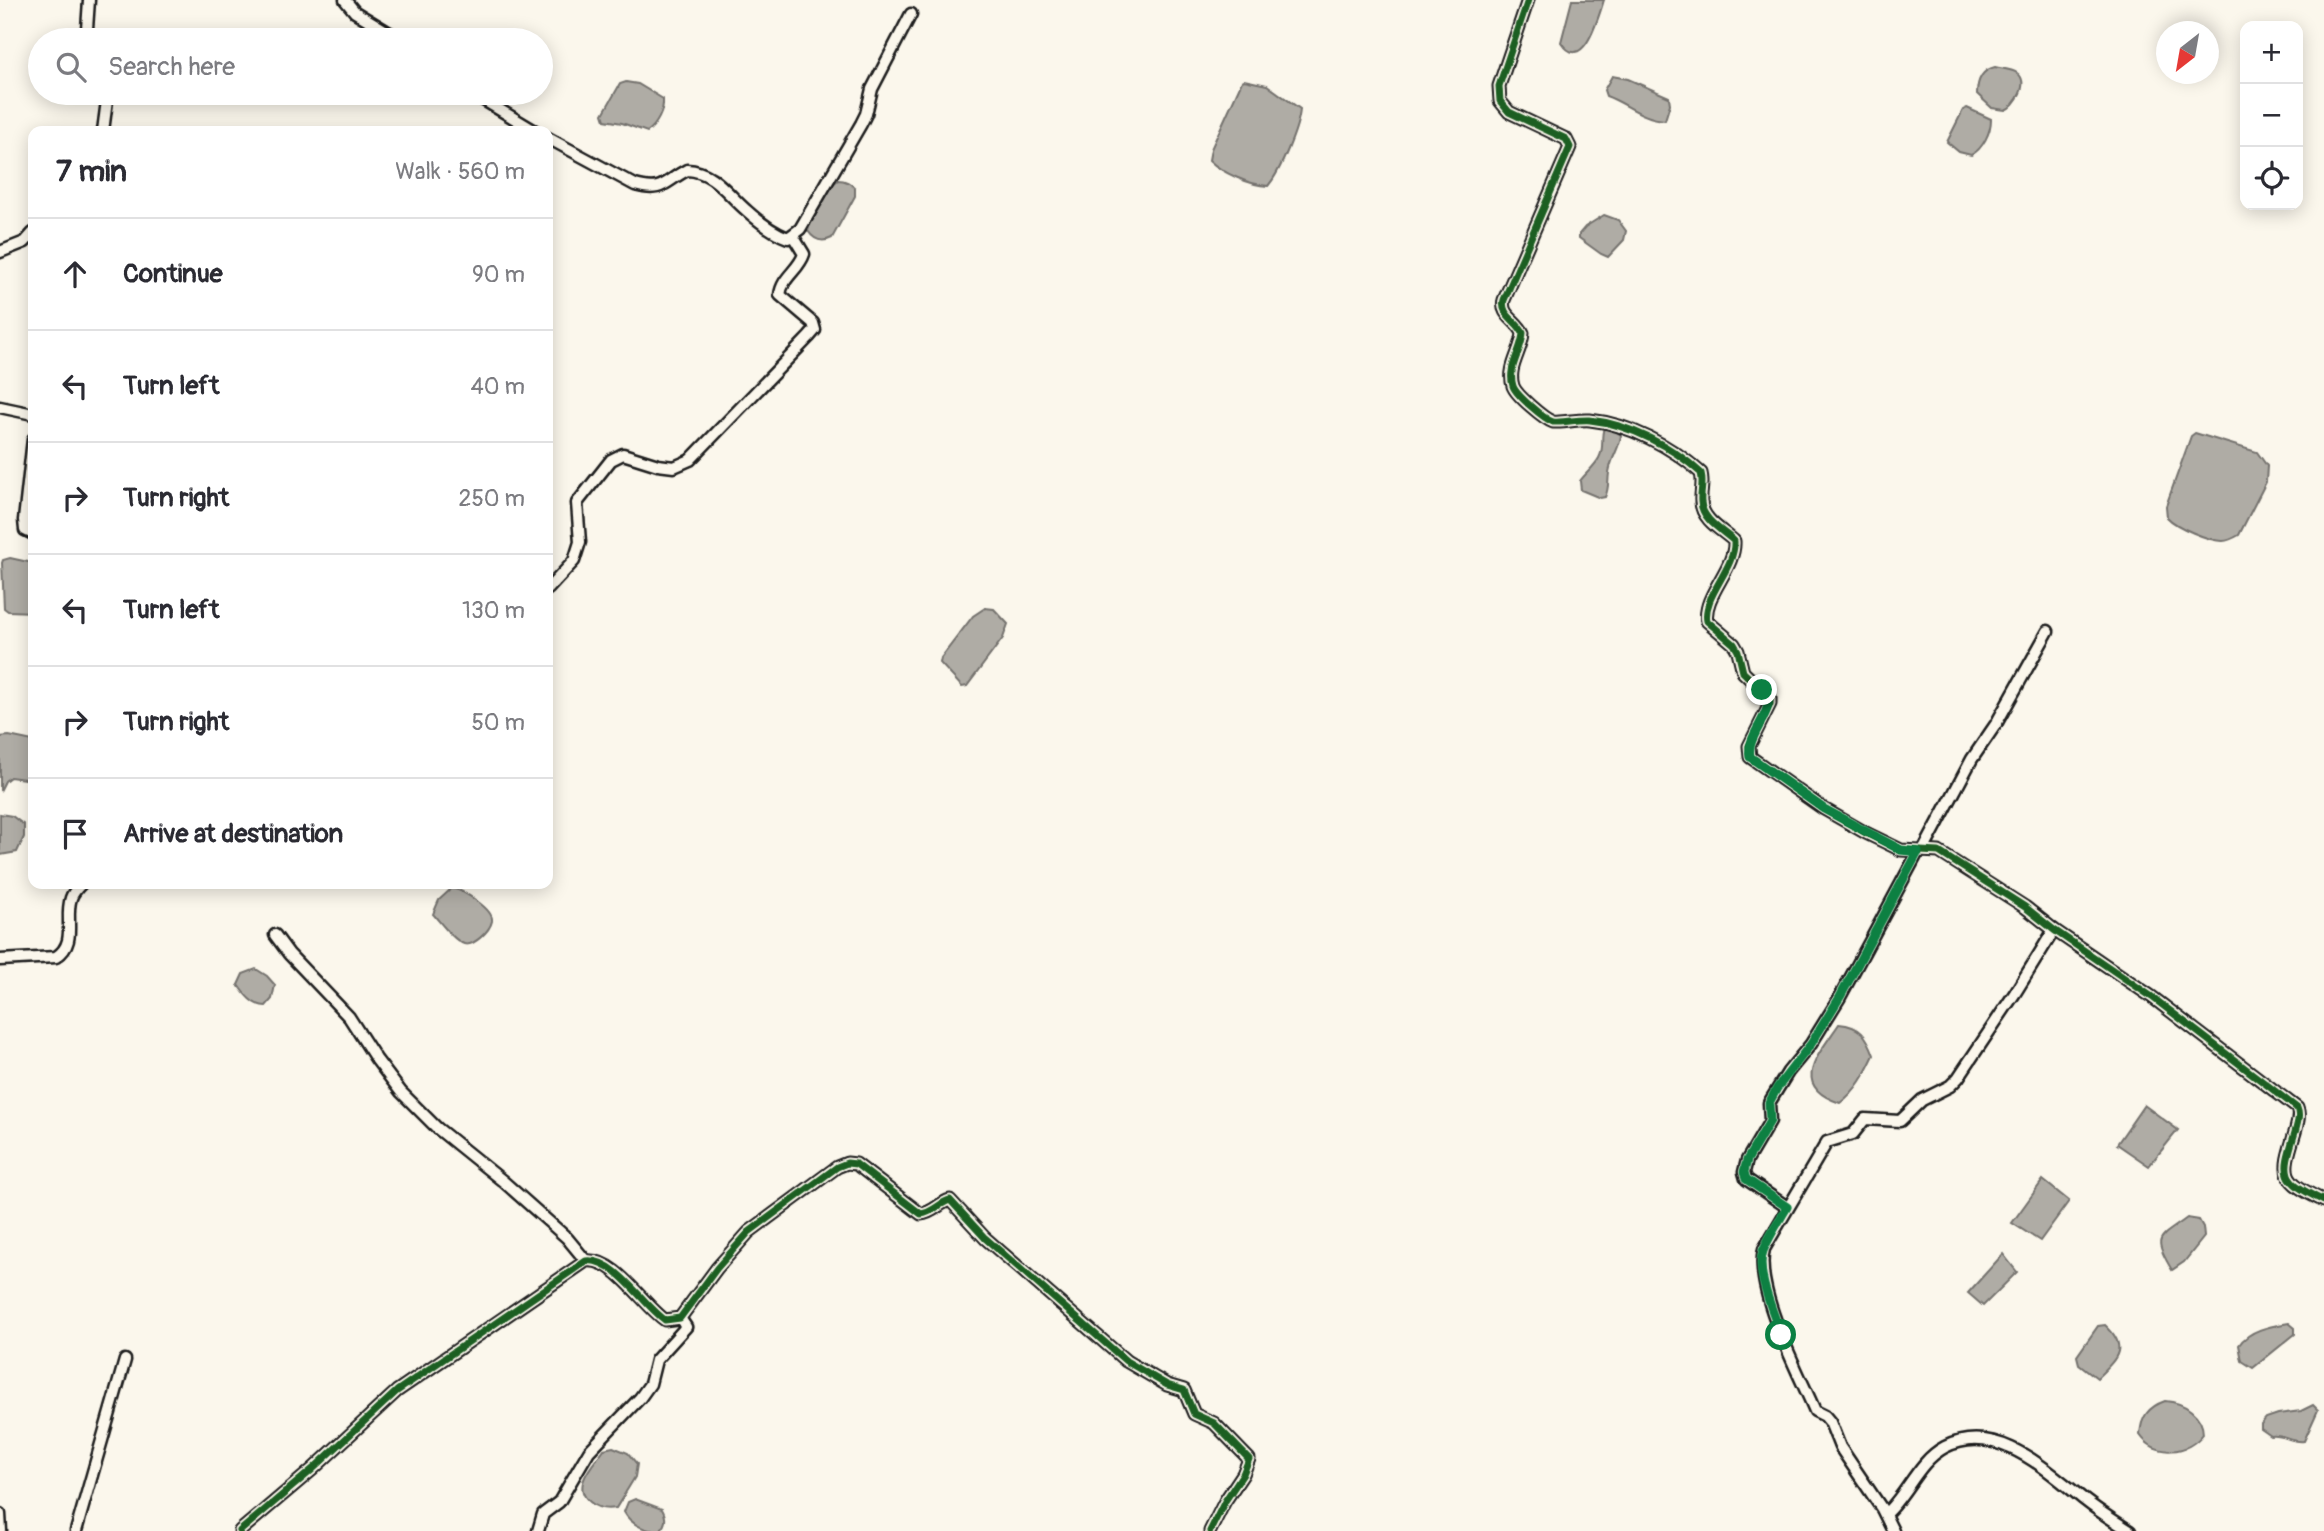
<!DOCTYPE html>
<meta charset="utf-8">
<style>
body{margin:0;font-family:Pangolin,sans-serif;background:#f7f7f7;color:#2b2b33}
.controls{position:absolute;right:21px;top:21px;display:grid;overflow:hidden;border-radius:14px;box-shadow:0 4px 18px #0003}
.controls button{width:63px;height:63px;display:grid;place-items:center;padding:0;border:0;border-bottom:2px solid #e1e1e2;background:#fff;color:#2b2b33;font:35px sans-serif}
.compass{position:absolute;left:2156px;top:21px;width:63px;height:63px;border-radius:50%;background:#fff;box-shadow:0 4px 18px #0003;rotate:211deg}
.stop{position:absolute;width:21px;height:21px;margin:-16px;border:5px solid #0b8043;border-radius:50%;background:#fff}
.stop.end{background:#0b8043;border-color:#fff;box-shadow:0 2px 7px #0008}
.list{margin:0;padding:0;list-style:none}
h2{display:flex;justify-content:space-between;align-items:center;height:91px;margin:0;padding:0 28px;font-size:30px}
h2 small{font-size:23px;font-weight:400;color:#7c7c81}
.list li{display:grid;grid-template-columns:46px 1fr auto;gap:21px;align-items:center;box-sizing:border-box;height:112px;padding:0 28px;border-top:2px solid #e1e1e2}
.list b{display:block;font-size:26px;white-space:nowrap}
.list em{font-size:23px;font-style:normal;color:#7c7c81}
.icon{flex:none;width:38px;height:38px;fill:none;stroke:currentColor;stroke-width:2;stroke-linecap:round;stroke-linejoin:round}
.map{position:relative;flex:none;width:2324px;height:1531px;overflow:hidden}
.search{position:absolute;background:#fff;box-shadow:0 4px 18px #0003;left:28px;top:28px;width:525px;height:77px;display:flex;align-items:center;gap:18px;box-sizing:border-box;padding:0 24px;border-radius:38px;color:#7c7c81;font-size:26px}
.panel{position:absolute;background:#fff;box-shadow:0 4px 18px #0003;left:28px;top:126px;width:525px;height:763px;border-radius:14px}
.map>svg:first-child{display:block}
.water{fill:#afaca5;stroke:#74726e;stroke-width:2}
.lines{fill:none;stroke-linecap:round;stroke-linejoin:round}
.street-casing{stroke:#1c1c1c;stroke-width:15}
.street{stroke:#fbf7ec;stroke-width:10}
.cycleway-casing{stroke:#fbf7ec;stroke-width:11}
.cycleway{stroke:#1b5e20;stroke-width:7}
.route{stroke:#0b8043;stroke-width:9}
</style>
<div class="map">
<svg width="2324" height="1531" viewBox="0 0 2324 1531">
<rect width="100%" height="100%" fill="#fbf7ec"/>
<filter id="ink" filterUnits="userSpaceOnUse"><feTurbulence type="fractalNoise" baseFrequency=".0143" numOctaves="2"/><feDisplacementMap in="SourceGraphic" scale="14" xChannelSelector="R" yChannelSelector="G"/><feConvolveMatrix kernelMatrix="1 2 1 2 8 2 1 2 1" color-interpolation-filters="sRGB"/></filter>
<g filter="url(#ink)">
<g class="water">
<path d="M1572 0H1604C1599 15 1583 76 1561 42Z"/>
<path d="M1995 67C2002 69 2011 69 2017 73 2030 82 2016 106 2005 110L1992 108 1977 94C1977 81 1982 70 1995 67Z"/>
<path d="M1612 76 1628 79 1669 97 1670 104 1665 120C1642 119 1626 103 1606 96L1604 90Z"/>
<path d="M1244 80 1267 85 1300 109C1299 127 1280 172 1268 186 1250 185 1222 173 1209 160L1211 149 1242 81Z"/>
<path d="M626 82 638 84 663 99C664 111 657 125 647 132L622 123 605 120 603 114 620 84Z"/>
<path d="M1967 108 1991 119C1991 132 1983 149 1971 155L1959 152 1947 142 1963 110Z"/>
<path d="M838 180C846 180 850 183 855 188V196L832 238C822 243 814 240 808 231 812 214 824 190 838 180Z"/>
<polygon points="1604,215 1618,220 1626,231 1624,240 1608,257 1601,254 1579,238 1579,234 1585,227"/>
<path d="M1609 427 1621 435C1620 447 1612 457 1610 468 1607 478 1610 487 1605 497L1600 498 1581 490 1580 481C1586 473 1595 466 1599 458 1605 448 1600 437 1604 428Z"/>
<path d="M2195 433 2257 452 2267 466 2266 482 2239 535C2234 538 2229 541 2223 541 2209 541 2176 527 2167 517L2166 506 2191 436Z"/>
<polygon points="10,558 33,563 33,612 8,611 4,608 2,563 3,560"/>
<polygon points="985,608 994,609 1008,624 1003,638 967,686 962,687 940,663 941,658 973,616"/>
<polygon points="9,736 33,741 33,780 10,777 5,781 0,791 0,737"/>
<polygon points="0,814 12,816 24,825 24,837 17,852 0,855"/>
<path d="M452 888C462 890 494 909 492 921 490 931 473 947 464 944 453 940 441 923 433 914L439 900Z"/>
<path d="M256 969 267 976 275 985 272 999 266 1006C253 1006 245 995 238 985L243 974Z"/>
<path d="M1839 1024C1861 1026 1867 1036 1874 1055 1865 1074 1857 1090 1840 1103 1788 1086 1819 1054 1839 1024Z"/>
<polygon points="2144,1105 2178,1130 2149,1166 2117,1144"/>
<polygon points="2043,1180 2069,1201 2040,1241 2012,1223"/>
<path d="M2187 1218 2199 1220 2203 1227 2204 1237 2184 1262 2172 1270C2151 1236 2159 1239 2187 1218Z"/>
<polygon points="2003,1254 2017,1272 1983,1306 1968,1293"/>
<path d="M2289 1323 2295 1328V1334L2253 1368 2242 1361 2239 1345C2250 1329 2272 1326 2289 1323Z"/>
<path d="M2105 1325C2130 1348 2116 1359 2097 1378L2079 1364 2077 1356 2098 1326Z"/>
<path d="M2165 1401C2184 1402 2203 1415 2203 1434 2188 1454 2156 1458 2140 1435 2141 1417 2148 1407 2165 1401Z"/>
<path d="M2313 1405 2318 1410 2304 1441C2292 1443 2283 1434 2271 1436L2261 1429V1424L2266 1418 2278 1414 2301 1411Z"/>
<path d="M613 1447 628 1453 637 1464 635 1477 616 1508C606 1510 598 1509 590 1502 570 1486 594 1464 604 1449Z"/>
<path d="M635 1499 662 1509C667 1518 666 1523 660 1531 646 1531 631 1525 624 1512L628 1502Z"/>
</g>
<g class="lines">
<defs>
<g id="street">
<polyline points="89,0 87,29 91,40"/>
<polyline points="345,0 355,12 401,40"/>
<path d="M1528 0 1499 86 1500 101 1509 112 1566 139 1570 147 1504 300C1500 315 1517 320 1523 333 1522 351 1507 367 1513 386 1516 395 1544 419 1553 422 1557 423 1581 419 1590 420 1629 424 1673 447 1701 473 1704 484 1700 492 1701 502 1702 520 1722 530 1734 541 1736 568 1702 596 1707 621L1734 644 1738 651 1743 672 1770 698V704L1749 746 1750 757 1824 809 1866 833 1901 850 1939 852 2025 907 2054 930 2152 997 2297 1108C2300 1115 2298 1121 2296 1129 2282 1175 2279 1179 2324 1201"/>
<polyline points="472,93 535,131"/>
<polyline points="103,131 108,93"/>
<path d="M548 138 635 185C663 193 664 182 687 170 714 171 727 194 746 210 757 220 774 233 788 238L800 229 861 124 866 114 872 89 911 14"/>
<polyline points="0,252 25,242 33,233"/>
<polyline points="0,407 33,414"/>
<polyline points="33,439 24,520 25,530 33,534"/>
<path d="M548 589 574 561 580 542 577 503 611 460 623 454 658 465 674 467 690 460 809 337 815 330 813 323 780 295C782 277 799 270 804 254L793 236"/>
<polyline points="1923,851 1972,759 1996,724 2048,631"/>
<polyline points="275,935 289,954 349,1017 376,1059 401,1092 437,1128 504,1182 567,1238 586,1261"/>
<path d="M0 960 56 957C78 943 64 918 71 898 73 892 77 888 81 884"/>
<polyline points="1787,1207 1746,1179 1744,1172 1747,1160 1770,1121 1769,1103 1788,1072 1811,1044 1840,997 1918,852"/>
<polyline points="0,1514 1,1531"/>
<path d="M1885 1514C1907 1495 1918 1461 1945 1447 1996 1421 2045 1469 2082 1498 2097 1510 2114 1521 2130 1531"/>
<polyline points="76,1531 125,1360"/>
<path d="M240 1531 313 1469 397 1391 586 1261C615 1257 643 1305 665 1320L680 1318 717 1268 749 1232 837 1167 847 1163 856 1164 921 1214C933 1213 939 1203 950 1200L985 1238 1126 1361 1167 1385 1184 1390 1194 1414 1214 1423 1249 1459 1243 1474 1225 1501 1210 1531"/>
<polyline points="538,1531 543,1514 559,1502 589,1451 640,1398 650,1384 656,1360 686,1327 680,1318"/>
<path d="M1893 1531 1882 1509 1840 1447 1830 1422 1825 1416 1815 1411C1798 1371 1754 1290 1764 1249L1827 1142 1853 1134 1865 1119 1900 1121 1922 1100 1950 1086 1958 1078 2015 993 2054 930"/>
</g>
</defs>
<use href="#street" class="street-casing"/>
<use href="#street" class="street"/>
<defs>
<g id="cycleway">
<path d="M1528 0 1499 86 1500 101 1509 112 1566 139 1570 147 1504 300C1500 315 1517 320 1523 333 1522 351 1507 367 1513 386 1516 395 1544 419 1553 422 1557 423 1581 419 1590 420 1629 424 1673 447 1701 473 1704 484 1700 492 1701 502 1702 520 1722 530 1734 541 1736 568 1702 596 1707 621L1734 644 1738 651 1743 672 1770 698V704L1749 746 1750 757 1824 809 1866 833 1901 850 1939 852 2025 907 2054 930 2152 997 2297 1108C2300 1115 2298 1121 2296 1129 2282 1175 2279 1179 2324 1201"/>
<path d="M240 1531 313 1469 397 1391 586 1261C615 1257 643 1305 665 1320L680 1318 717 1268 749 1232 837 1167 847 1163 856 1164 921 1214C933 1213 939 1203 950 1200L985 1238 1126 1361 1167 1385 1184 1390 1194 1414 1214 1423 1249 1459 1243 1474 1225 1501 1210 1531"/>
</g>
</defs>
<use href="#cycleway" class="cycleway-casing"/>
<use href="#cycleway" class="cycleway"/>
</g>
</g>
<g class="lines" filter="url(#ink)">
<path class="route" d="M1762 690C1782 707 1745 733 1750 757L1824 809 1901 850 1918 852 1840 997 1811 1044 1777 1088 1769 1103 1770 1121 1747 1160 1744 1172 1746 1179 1787 1207C1779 1221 1769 1236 1763 1251 1755 1274 1774 1312 1781 1335"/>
</g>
</svg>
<div class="controls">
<button>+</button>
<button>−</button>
<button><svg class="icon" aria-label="locate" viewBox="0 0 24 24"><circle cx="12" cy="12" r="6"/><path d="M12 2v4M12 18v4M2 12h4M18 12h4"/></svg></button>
</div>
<svg class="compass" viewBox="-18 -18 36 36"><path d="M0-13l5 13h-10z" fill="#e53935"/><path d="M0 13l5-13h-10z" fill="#7c7c81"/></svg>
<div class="stop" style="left:1781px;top:1335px"></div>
<div class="stop end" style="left:1762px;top:690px"></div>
<div class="search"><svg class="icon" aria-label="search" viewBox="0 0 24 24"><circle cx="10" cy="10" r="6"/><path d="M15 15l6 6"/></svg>Search here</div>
<section class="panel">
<h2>7 min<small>Walk · 560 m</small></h2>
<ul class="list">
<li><svg class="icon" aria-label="ahead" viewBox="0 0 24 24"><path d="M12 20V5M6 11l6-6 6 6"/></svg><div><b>Continue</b></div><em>90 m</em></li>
<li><svg class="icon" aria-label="left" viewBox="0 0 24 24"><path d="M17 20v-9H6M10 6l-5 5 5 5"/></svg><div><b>Turn left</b></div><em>40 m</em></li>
<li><svg class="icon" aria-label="right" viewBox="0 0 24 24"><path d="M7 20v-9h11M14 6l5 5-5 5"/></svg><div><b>Turn right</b></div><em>250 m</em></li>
<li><svg class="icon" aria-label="left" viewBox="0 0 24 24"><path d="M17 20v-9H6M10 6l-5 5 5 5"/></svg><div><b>Turn left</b></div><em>130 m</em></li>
<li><svg class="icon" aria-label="right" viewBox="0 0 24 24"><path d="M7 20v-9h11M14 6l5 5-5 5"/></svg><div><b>Turn right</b></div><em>50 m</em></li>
<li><svg class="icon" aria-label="arrive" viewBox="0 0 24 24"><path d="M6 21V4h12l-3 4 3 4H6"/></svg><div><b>Arrive at destination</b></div></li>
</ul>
</section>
</div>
